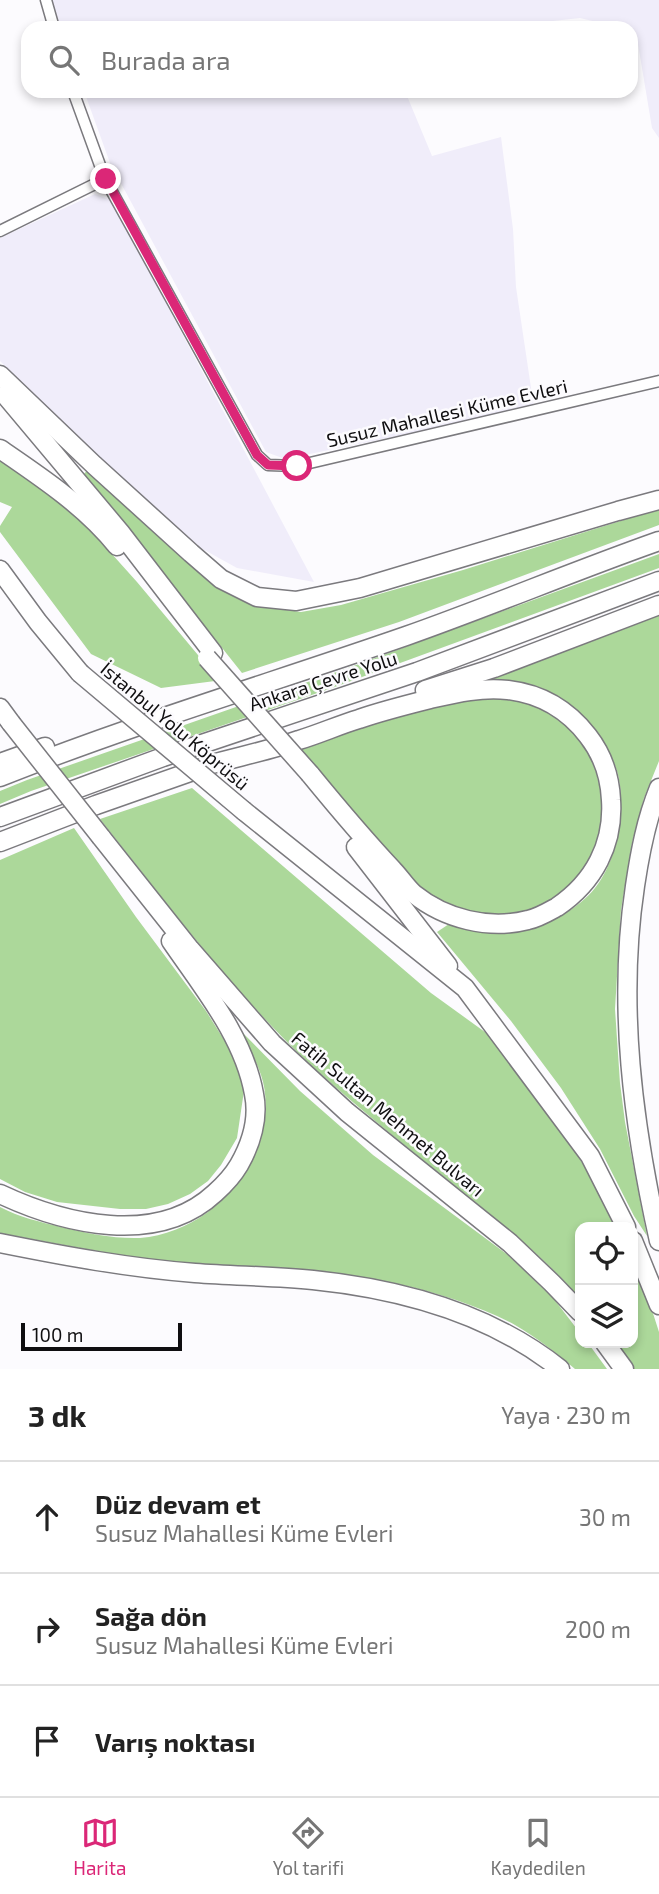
<!DOCTYPE html>
<html lang="tr">
<meta charset="utf-8">
<style>
body{margin:0;font-family:"Exo 2",sans-serif;background:#f6f6f6;color:#222}
.controls{position:absolute;right:21px;bottom:21px;display:grid;overflow:hidden;border-radius:14px;box-shadow:0 4px 10px #0003}
.controls button{width:63px;height:63px;display:grid;place-items:center;padding:0;border:0;border-bottom:2px solid #e0e0e0;background:#fff;color:#222;font:35px sans-serif}
.scale{position:absolute;left:21px;bottom:18px;width:161px;box-sizing:border-box;padding-left:7px;border:4px solid #0f0e10;border-top:0;font-size:19px;line-height:24px;white-space:nowrap;color:#0f0e10;-webkit-text-stroke:5px #fcfbfe;paint-order:stroke}
.stop{position:absolute;width:21px;height:21px;margin:-16px;border:5px solid #db2777;border-radius:50%;background:#fff}
.stop.end{background:#db2777;border-color:#fff;box-shadow:0 2px 7px #0008}
.list{margin:0;padding:0;list-style:none}
h2{display:flex;justify-content:space-between;align-items:center;height:91px;margin:0;padding:0 28px;font-size:30px}
h2 small{font-size:23px;font-weight:400;color:#767676}
.list li{display:grid;grid-template-columns:46px 1fr auto;gap:21px;align-items:center;box-sizing:border-box;height:112px;padding:0 28px;border-top:2px solid #e0e0e0}
.list b{display:block;font-size:26px;white-space:nowrap}
.list p{margin:0;font-size:23px;white-space:nowrap;color:#767676}
.list em{font-size:23px;font-style:normal;color:#767676}
.icon{flex:none;width:38px;height:38px;fill:none;stroke:currentColor;stroke-width:2;stroke-linecap:round;stroke-linejoin:round}
.map{position:relative;flex:none;width:659px;height:1369px;overflow:hidden}
.search{position:absolute;background:#fff;box-shadow:0 4px 10px #0003;left:21px;right:21px;top:21px;height:77px;display:flex;align-items:center;gap:18px;box-sizing:border-box;padding:0 24px;border-radius:21px;color:#767676;font-size:26px}
.sheet{height:427px;background:#fff}
nav{display:flex;justify-content:space-around;align-items:center;box-sizing:border-box;height:98px;border-top:2px solid #e0e0e0;background:#fff;font-size:19px;color:#767676}
nav a{display:grid;justify-items:center;gap:4px}
nav .on{color:#db2777}
.map>svg:first-child{display:block}
.built{fill:#f0edfa}
.forest{fill:#acd89a}
.lines{fill:none;stroke-linecap:round;stroke-linejoin:round}
.street-casing{stroke:#7b7a7e;stroke-width:13}
.highway-casing{stroke:#7b7a7e;stroke-width:21}
.street{stroke:#fff;stroke-width:10}
.highway{stroke:#fff;stroke-width:18}
.highway-bridge-casing{stroke:#7b7a7e;stroke-width:21;stroke-linecap:butt}
.highway-bridge{stroke:#fff;stroke-width:18}
.route{stroke:#db2777;stroke-width:9}
.labels{text-anchor:middle;stroke-width:5;stroke-linejoin:round;paint-order:stroke}
.street-label{font-size:19px;fill:#0f0e10;stroke:#fcfbfe}
</style>
<div class="map">
<svg width="659" height="1369" viewBox="0 0 659 1369">
<rect width="100%" height="100%" fill="#fcfbfe"/>
<g class="built">
<polygon points="51,0 659,0 659,138 652,128 636,32 631,31 631,28 621,28 580,18 491,28 61,28"/>
<polygon points="84,91 405,91 432,156 501,137 513,229 516,287 534,408 285,459 266,452 110,163"/>
<polygon points="95,194 111,200 314,582 237,568 199,547 113,474 0,361 0,238"/>
</g>
<g class="forest">
<polygon points="0,458 76,514 137,582 203,661 215,681 161,688 91,654 0,532 0,526 12,507 0,502"/>
<polygon points="89,468 203,575 230,594 254,605 301,612 341,605 463,570 659,509 659,525 399,622 242,673 84,474"/>
<polygon points="659,554 659,568 332,688 31,791 0,804 0,791 27,780 348,668"/>
<path d="M659 611V761L644 798 632 843 621 910 615 1009 620 1083 625 1122 647 1236 634 1216 600 1149 561 1088 511 1021 437 932 449 924C473 930 498 935 523 930 549 925 578 909 595 888 618 860 627 805 617 771 612 754 600 740 588 727 578 715 568 702 553 695 531 685 504 684 480 681Z"/>
<polygon points="507,695 540,705 575,731 588,751 596,772 601,792 602,814 600,836 592,855 581,874 565,890 549,903 532,911 515,915 479,915 446,906 413,883 333,793 300,749 365,722 462,698"/>
<path d="M192 788 431 993 496 1040 568 1139 600 1193 615 1227H580V1298C547 1261 509 1229 470 1198 418 1156 365 1114 315 1069 234 994 168 905 100 819Z"/>
<polygon points="74,828 136,917 206,1011 236,1059 245,1084 237,1138 221,1165 208,1181 190,1194 168,1204 146,1209 120,1209 57,1202 25,1192 0,1179 0,860"/>
<path d="M241 1031 300 1091 373 1155 508 1255 554 1299 580 1333V1343H588L607 1369H575C556 1353 536 1337 515 1325 497 1315 476 1307 456 1300 351 1264 249 1272 141 1258 94 1251 47 1242 0 1233V1207C19 1217 40 1222 61 1227 86 1233 114 1239 140 1238 189 1234 232 1201 253 1158 265 1134 270 1101 261 1075 256 1060 247 1045 241 1031Z"/>
<polygon points="633,1266 650,1304 659,1332 659,1369 634,1369 615,1343 633,1343"/>
</g>
<g class="lines">
<defs>
<g id="street">
<polyline points="46,0 54,28"/>
<polyline points="73,91 105,179"/>
<polyline points="0,231 105,179 257,455 268,465 297,466 659,381"/>
</g>
<g id="highway">
<polyline points="0,375 94,465 191,553 221,579 257,597 296,601 360,588 618,511 659,500"/>
<polyline points="5,395 120,532 213,653"/>
<path d="M0 449C41 477 86 507 117 546"/>
<polyline points="0,570 38,622 80,673"/>
<polyline points="425,690 494,668 659,605"/>
<polyline points="0,708 11,723"/>
<polyline points="0,763 45,747"/>
<path d="M212 764C241 756 271 750 299 740 319 734 339 725 359 719 382 711 406 705 430 699 456 693 481 687 508 690 541 694 568 710 588 736 602 754 610 777 611 800 614 844 594 882 557 907 548 912 538 918 528 920 489 930 445 919 414 894 406 887 400 877 393 870 364 839 337 807 310 774"/>
<path d="M0 777C133 724 271 683 406 636 491 606 574 571 659 541"/>
<path d="M659 788C646 820 640 852 635 886 617 1005 633 1125 659 1241"/>
<polyline points="244,811 465,988 590,1156 626,1227"/>
<polyline points="0,817 163,757 417,672 659,581"/>
<polyline points="101,837 190,949 272,1043 347,1112 510,1243 552,1283 580,1312"/>
<polyline points="0,842 96,805 207,766"/>
<polyline points="356,847 448,966"/>
<path d="M0 1194C64 1224 157 1247 215 1193 225 1184 232 1177 239 1165 251 1144 259 1118 254 1094 244 1037 203 988 171 941"/>
<polyline points="633,1241 659,1305"/>
<path d="M0 1243C65 1256 129 1268 195 1273 234 1276 274 1276 313 1280 401 1289 490 1313 560 1369"/>
<polyline points="605,1343 624,1369"/>
</g>
</defs>
<use href="#street" class="street-casing"/>
<use href="#highway" class="highway-casing"/>
<use href="#street" class="street"/>
<use href="#highway" class="highway"/>
<defs>
<g id="highway-bridge">
<polyline points="207,658 310,774"/>
<polyline points="80,673 244,811"/>
<polyline points="11,723 101,837"/>
</g>
</defs>
<use href="#highway-bridge" class="highway-bridge-casing"/>
<use href="#highway-bridge" class="highway-bridge"/>
</g>
<g class="lines">
<polyline class="route" points="106,179 257,455 268,465 297,466"/>
</g>
<g class="labels">
<g class="street-label">
<text transform="translate(447 413) rotate(-13)" y="7">Susuz Mahallesi Küme Evleri</text>
<text transform="translate(323 681) rotate(-18)" y="7">Ankara Çevre Yolu</text>
<text transform="translate(175 726) rotate(40)" y="7">İstanbul Yolu Köprüsü</text>
<text transform="translate(388 1114) rotate(40)" y="7">Fatih Sultan Mehmet Bulvarı</text>
</g>
</g>
</svg>
<div class="controls">
<button><svg class="icon" aria-label="locate" viewBox="0 0 24 24"><circle cx="12" cy="12" r="6"/><path d="M12 2v4M12 18v4M2 12h4M18 12h4"/></svg></button>
<button><svg class="icon" aria-label="layers" viewBox="0 0 24 24"><path d="M12 4l9 5-9 5-9-5zM3 14l9 5 9-5"/></svg></button>
</div>
<div class="scale">100 m</div>
<div class="stop" style="left:297px;top:466px"></div>
<div class="stop end" style="left:106px;top:179px"></div>
<div class="search"><svg class="icon" aria-label="search" viewBox="0 0 24 24"><circle cx="10" cy="10" r="6"/><path d="M15 15l6 6"/></svg>Burada ara</div>
</div>
<section class="sheet">
<h2>3 dk<small>Yaya · 230 m</small></h2>
<ul class="list">
<li><svg class="icon" aria-label="ahead" viewBox="0 0 24 24"><path d="M12 20V5M6 11l6-6 6 6"/></svg><div><b>Düz devam et</b><p>Susuz Mahallesi Küme Evleri</p></div><em>30 m</em></li>
<li><svg class="icon" aria-label="right" viewBox="0 0 24 24"><path d="M7 20v-9h11M14 6l5 5-5 5"/></svg><div><b>Sağa dön</b><p>Susuz Mahallesi Küme Evleri</p></div><em>200 m</em></li>
<li><svg class="icon" aria-label="arrive" viewBox="0 0 24 24"><path d="M6 21V4h12l-3 4 3 4H6"/></svg><div><b>Varış noktası</b></div></li>
</ul>
</section>
<nav>
<a class="on"><svg class="icon" aria-label="map" viewBox="0 0 24 24"><path d="M3 6l6-2 6 2 6-2v14l-6 2-6-2-6 2zM9 4v14M15 6v14"/></svg>Harita</a>
<a><svg class="icon" aria-label="directions" viewBox="0 0 24 24"><path d="M12 3l9 9-9 9-9-9zM9 14v-3h6M13 9l2 2-2 2"/></svg>Yol tarifi</a>
<a><svg class="icon" aria-label="saved" viewBox="0 0 24 24"><path d="M7 4h10v16l-5-4-5 4z"/></svg>Kaydedilen</a>
</nav>
